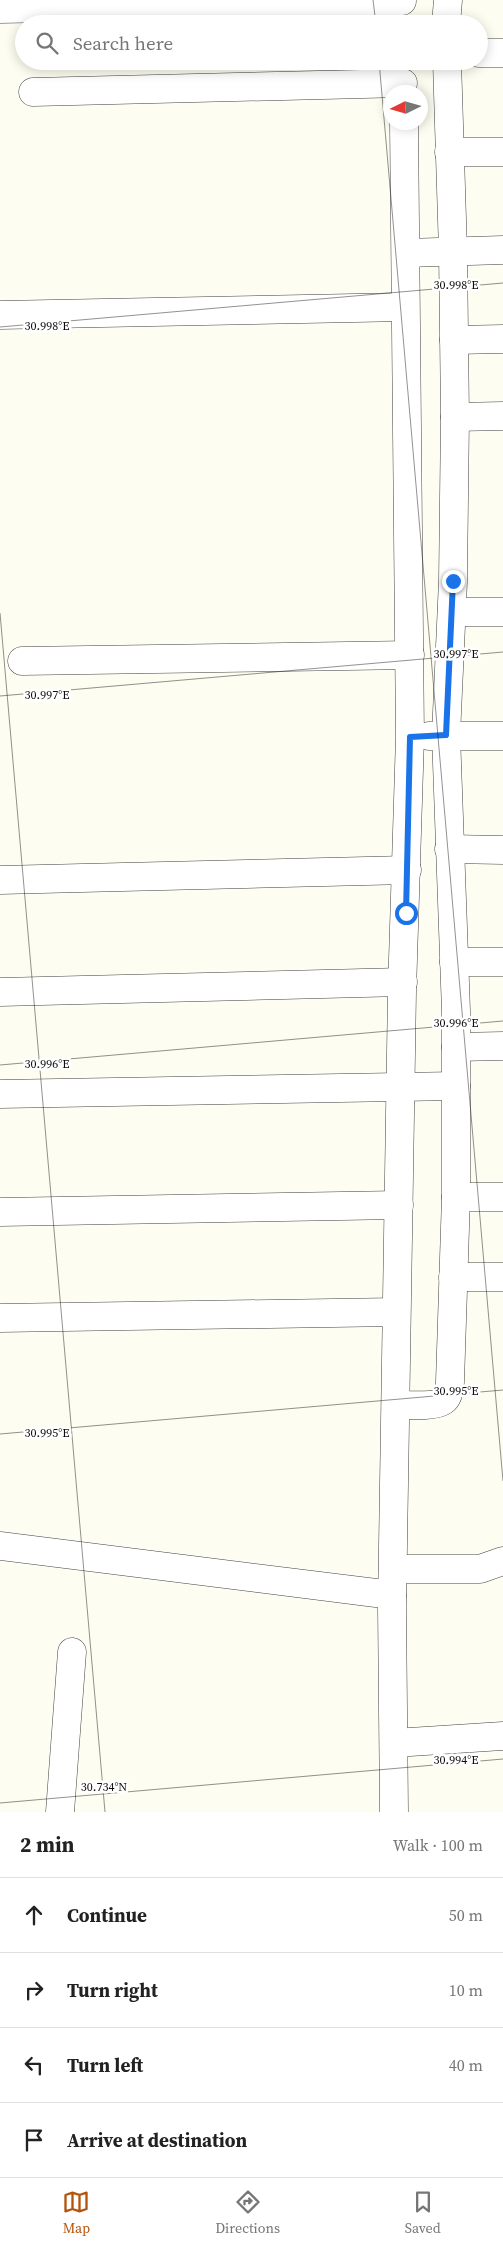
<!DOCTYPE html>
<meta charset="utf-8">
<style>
body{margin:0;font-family:"Source Serif 4",serif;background:#f2f2f2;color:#222}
.compass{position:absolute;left:383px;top:85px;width:45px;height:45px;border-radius:50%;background:#fff;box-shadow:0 2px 12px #0003;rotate:265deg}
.stop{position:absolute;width:15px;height:15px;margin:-11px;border:4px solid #1a73e8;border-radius:50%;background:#fff}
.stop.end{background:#1a73e8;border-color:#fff;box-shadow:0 1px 5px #0008}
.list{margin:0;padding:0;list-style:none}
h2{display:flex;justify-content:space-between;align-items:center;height:65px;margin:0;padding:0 20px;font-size:21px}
h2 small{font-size:16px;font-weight:400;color:#767676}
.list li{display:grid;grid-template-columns:32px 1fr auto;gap:15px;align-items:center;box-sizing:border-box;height:75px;padding:0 20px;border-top:1px solid #e0e0e0}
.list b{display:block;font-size:19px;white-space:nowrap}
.list em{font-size:16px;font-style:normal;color:#767676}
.icon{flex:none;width:28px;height:28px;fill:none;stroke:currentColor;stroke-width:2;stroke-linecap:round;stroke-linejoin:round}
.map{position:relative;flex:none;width:503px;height:1812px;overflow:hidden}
.search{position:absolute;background:#fff;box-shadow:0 2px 12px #0003;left:15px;right:15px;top:15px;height:55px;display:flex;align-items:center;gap:12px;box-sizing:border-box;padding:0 18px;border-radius:28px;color:#767676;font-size:19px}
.sheet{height:365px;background:#fff}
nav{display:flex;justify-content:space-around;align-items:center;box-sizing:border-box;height:70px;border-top:1px solid #e0e0e0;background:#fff;font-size:14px;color:#767676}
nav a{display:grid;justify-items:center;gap:2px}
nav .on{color:#b45309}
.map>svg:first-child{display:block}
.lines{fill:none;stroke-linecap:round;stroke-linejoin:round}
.minor-casing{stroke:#414141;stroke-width:29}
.minor{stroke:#fff;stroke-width:28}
.route{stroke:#1a73e8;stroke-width:6}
.ticks{fill:none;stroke:#0e0e0e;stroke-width:1;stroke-opacity:0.45}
.ticks-label{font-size:12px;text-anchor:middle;fill:#0e0e0e;stroke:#fff;stroke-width:5;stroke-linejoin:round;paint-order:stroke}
</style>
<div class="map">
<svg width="503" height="1812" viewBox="0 0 503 1812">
<rect width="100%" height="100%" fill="#fefdf1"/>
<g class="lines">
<defs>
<g id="minor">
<polyline points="0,9 402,1"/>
<polyline points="446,24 448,0"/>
<polyline points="479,53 503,53"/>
<polyline points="33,92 403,83"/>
<polyline points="449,152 503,152"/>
<polyline points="406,253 503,250"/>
<polyline points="0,315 405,307"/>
<polyline points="454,340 503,339"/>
<polyline points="455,417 503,416"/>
<polyline points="452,612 503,612"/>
<polyline points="22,661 410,655"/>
<polyline points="429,736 503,736"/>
<polyline points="449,849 503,850"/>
<polyline points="0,880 407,870"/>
<polyline points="454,962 503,962"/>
<polyline points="0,992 403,982"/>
<polyline points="456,1047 503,1046"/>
<polyline points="0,1094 456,1086"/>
<polyline points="456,1197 503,1197"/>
<polyline points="0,1212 399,1205"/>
<polyline points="453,1277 503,1277"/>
<polyline points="0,1318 396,1312"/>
<path d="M396 1405C407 1405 435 1407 443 1401 449 1397 449 1389 450 1382L456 1197V1011L446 735 453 581 455 417 453 251 447 61"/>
<polyline points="0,1546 392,1595"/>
<polyline points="393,1569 480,1569 503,1561"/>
<polyline points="394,1743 503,1736"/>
<polyline points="60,1812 72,1652"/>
<polyline points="394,1812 392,1607 402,991 410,737 404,122"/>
</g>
</defs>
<use href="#minor" class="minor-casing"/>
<use href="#minor" class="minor"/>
</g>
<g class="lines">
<polyline class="route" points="406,913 410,737 446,735 453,581"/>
</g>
<path class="ticks" d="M373 0 376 24M379 61 503 1481M0 327 503 283M0 613 105 1812M0 696 503 652M0 1065 503 1021M0 1434 503 1390M0 1803 503 1759"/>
<g class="ticks-label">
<text x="456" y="289">30.998°E</text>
<text x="47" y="330">30.998°E</text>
<text x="456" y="658">30.997°E</text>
<text x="47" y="699">30.997°E</text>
<text x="456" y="1027">30.996°E</text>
<text x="47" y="1068">30.996°E</text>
<text x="456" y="1395">30.995°E</text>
<text x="47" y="1437">30.995°E</text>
<text x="456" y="1764">30.994°E</text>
<text x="104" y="1791">30.734°N</text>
</g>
</svg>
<svg class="compass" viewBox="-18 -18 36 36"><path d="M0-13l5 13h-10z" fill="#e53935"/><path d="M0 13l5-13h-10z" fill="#767676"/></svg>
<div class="stop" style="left:406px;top:913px"></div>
<div class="stop end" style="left:453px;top:581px"></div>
<div class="search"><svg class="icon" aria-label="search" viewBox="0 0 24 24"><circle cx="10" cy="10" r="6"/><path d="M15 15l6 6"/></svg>Search here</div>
</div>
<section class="sheet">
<h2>2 min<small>Walk · 100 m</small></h2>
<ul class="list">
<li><svg class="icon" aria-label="ahead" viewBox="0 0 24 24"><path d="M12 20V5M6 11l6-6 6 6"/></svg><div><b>Continue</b></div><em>50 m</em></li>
<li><svg class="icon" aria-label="right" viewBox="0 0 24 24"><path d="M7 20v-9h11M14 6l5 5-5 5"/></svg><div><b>Turn right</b></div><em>10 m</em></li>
<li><svg class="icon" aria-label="left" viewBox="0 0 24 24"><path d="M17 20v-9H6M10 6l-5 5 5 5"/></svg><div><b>Turn left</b></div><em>40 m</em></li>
<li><svg class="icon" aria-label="arrive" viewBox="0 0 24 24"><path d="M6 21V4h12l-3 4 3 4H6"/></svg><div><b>Arrive at destination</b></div></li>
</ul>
</section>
<nav>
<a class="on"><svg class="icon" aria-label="map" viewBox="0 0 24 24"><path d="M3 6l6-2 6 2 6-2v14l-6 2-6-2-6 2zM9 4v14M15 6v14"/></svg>Map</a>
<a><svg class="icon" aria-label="directions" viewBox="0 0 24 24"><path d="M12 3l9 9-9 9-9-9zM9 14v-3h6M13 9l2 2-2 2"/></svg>Directions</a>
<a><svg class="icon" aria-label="saved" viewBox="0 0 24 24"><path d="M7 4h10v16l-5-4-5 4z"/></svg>Saved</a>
</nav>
